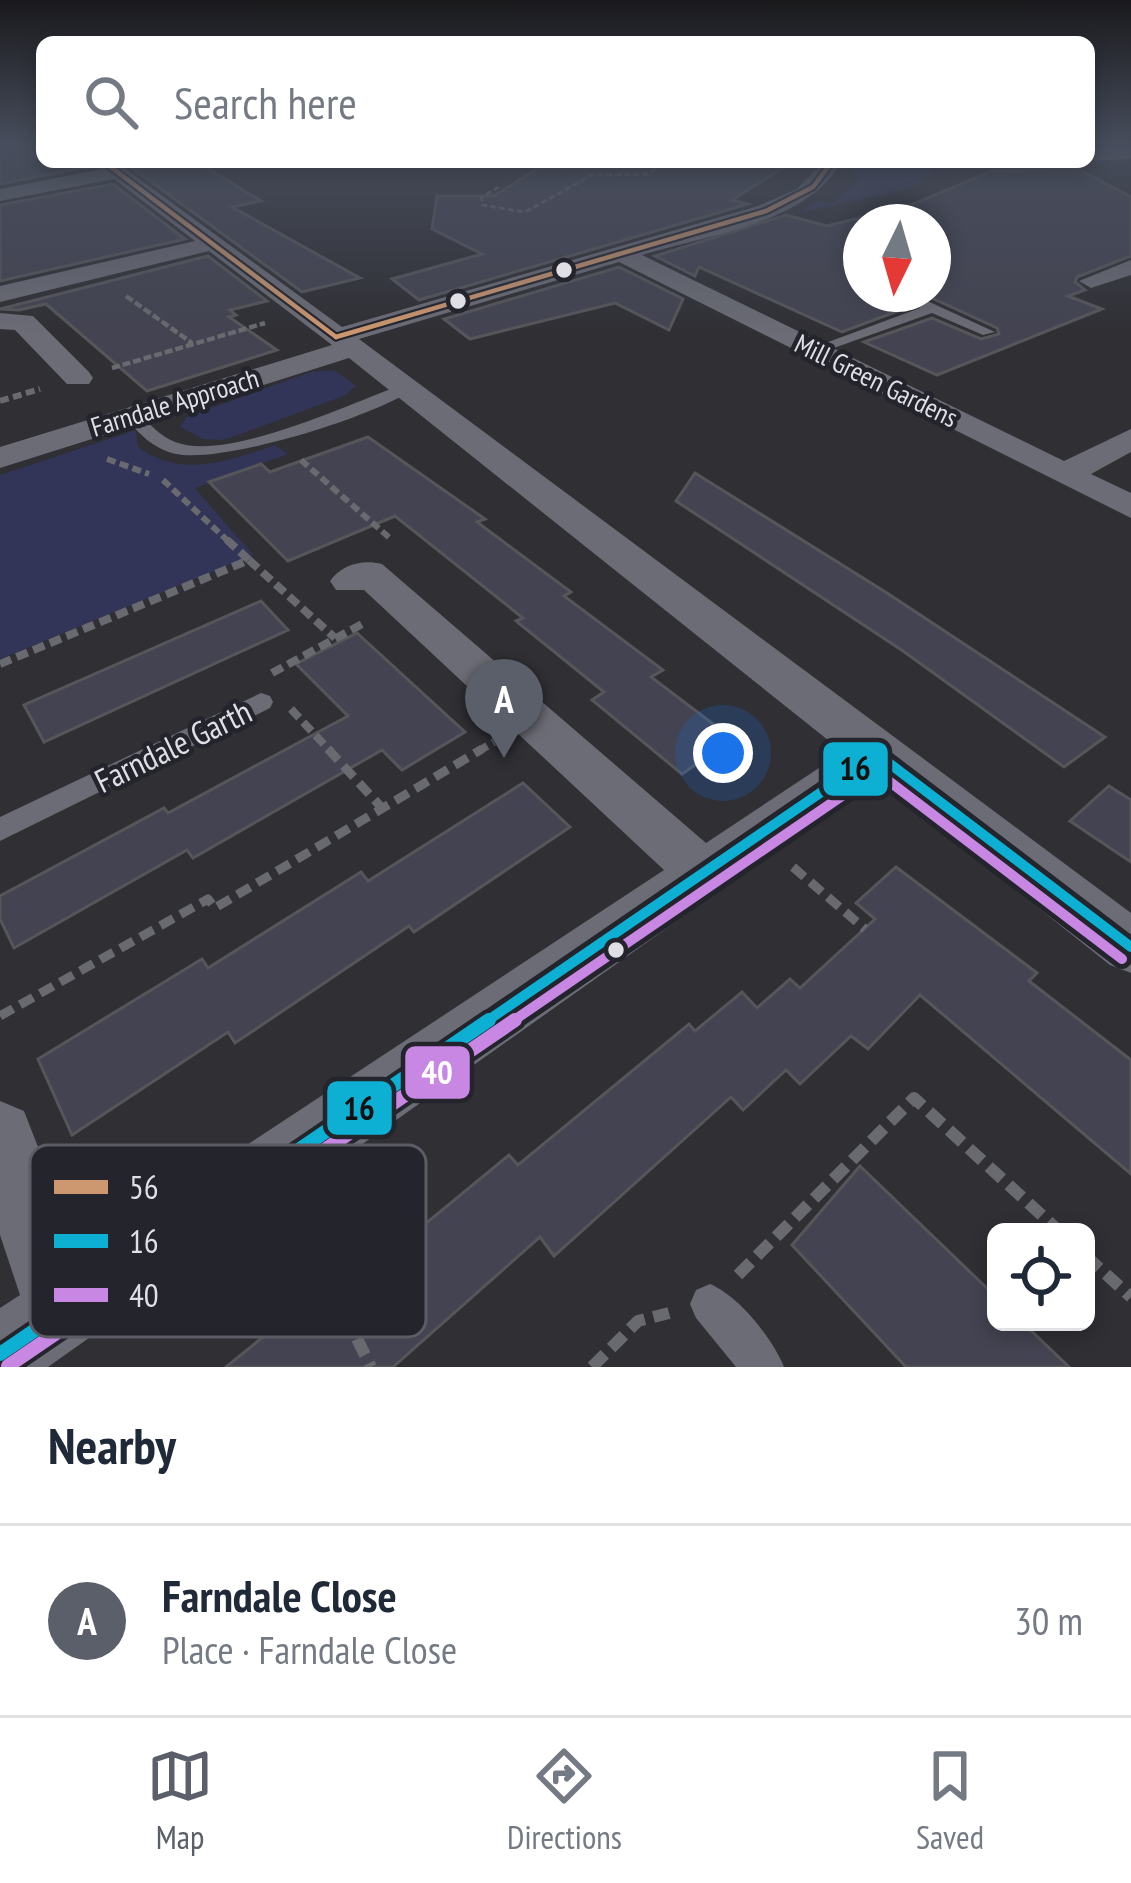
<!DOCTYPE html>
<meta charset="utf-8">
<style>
body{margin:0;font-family:"PT Sans Narrow",sans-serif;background:#f2f2f3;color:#1f2937}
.controls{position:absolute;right:36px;bottom:36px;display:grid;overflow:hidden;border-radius:18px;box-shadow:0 6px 18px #0003}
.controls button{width:108px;height:108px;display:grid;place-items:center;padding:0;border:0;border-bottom:3px solid #e0e1e3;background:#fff;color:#1f2937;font:60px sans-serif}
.compass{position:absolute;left:843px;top:204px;width:108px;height:108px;border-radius:50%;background:#fff;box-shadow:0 6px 18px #0003;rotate:185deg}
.you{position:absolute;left:723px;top:753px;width:42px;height:42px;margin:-30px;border:9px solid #fff;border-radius:50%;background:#1a73e8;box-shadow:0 0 0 18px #1a73e833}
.badge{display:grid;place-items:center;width:78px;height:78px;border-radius:50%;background:#5a5f69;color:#fff;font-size:39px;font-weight:700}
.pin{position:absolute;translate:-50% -99px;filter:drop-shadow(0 3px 6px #0008)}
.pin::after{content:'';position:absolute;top:63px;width:42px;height:36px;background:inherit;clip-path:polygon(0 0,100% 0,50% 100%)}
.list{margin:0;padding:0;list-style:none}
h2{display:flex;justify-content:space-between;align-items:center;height:156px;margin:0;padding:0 48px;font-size:51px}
h2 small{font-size:39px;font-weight:400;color:#747a83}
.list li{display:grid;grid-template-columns:78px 1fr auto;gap:36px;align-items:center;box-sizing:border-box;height:192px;padding:0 48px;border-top:3px solid #e0e1e3}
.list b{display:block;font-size:45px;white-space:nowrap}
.list p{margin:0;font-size:39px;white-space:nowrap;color:#747a83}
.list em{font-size:39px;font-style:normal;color:#747a83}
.icon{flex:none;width:66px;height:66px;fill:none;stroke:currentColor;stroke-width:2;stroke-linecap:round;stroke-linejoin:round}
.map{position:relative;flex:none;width:1131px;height:1367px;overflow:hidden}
.search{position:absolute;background:#fff;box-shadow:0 6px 18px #0003;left:36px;right:36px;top:36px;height:132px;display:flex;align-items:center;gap:30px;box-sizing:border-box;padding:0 42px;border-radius:18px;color:#747a83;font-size:45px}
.sheet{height:348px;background:#fff}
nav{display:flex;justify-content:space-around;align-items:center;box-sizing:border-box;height:168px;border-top:3px solid #e0e1e3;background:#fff;font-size:33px;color:#747a83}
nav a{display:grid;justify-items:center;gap:6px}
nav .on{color:#5a5f69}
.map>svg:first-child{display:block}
.green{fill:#323557}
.building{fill:#434351;stroke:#56565a;stroke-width:3}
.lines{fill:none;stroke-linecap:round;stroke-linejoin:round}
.path-far5{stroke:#696a70;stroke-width:3;stroke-dasharray:6 3;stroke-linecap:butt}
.path-far4{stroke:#696a70;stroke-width:4.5;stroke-dasharray:8 3;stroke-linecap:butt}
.path-far3{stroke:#696a70;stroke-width:6;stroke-dasharray:9 4.5;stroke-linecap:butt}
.path-far2{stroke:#696a70;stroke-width:8;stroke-dasharray:12 6;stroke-linecap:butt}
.path-far1{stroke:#696a70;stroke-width:9;stroke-dasharray:15 8;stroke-linecap:butt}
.path{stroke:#696a70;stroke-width:12;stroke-dasharray:18 9;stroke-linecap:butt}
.service{fill:#6b6c75;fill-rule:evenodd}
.minor{fill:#6b6c75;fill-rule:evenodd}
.bus-1-casing{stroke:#23242c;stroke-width:9}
.bus-2-far1-casing{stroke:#23242c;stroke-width:20}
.bus-2-casing{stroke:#23242c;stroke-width:22}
.bus-3-far1-casing{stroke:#23242c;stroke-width:20}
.bus-3-casing{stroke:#23242c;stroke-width:22}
.bus-1{stroke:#cd976f;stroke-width:4.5}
.bus-2-far1{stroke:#0dafd3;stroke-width:10}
.bus-2{stroke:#0dafd3;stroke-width:14}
.bus-3-far1{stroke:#c787e3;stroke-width:10}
.bus-3{stroke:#c787e3;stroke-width:14}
.bus-dot{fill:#dfdfe5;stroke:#23242c;stroke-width:4.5}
.labels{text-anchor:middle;stroke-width:9;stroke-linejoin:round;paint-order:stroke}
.far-street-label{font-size:27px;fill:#dfdfe5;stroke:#23242c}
.street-label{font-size:33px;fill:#dfdfe5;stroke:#23242c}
.key{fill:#23242c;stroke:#5b5c64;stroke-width:3}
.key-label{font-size:33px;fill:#dfdfe5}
.line-badge{stroke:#23242c;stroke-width:4.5}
.badge-label{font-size:33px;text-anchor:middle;font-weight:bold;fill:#fff}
.pale-badge-label{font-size:33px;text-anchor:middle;font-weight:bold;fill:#111}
</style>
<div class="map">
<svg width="1131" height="1367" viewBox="0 0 1131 1367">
<rect width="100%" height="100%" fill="#2f2f34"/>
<g class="green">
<polygon points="877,162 939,167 930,167 932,176 907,189 798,213 819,201 834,203 861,177 851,174 853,169"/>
<polygon points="334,370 356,386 344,396 224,440 203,439 180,427 187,417 310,372"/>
<path d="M136 430 138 447C181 479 229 461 275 445L288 454 195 488 253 555 0 659V475Z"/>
</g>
<g class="building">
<polygon points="41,144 42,162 91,162 93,166 0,184 0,151"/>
<polygon points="124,162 197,162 261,201 232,207 360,278 302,292"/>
<polygon points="575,162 792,162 732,200 748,204 419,300 392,279 482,254 432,229 437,196 494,196 543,165 563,168"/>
<polygon points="1078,169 1131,197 1131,256 1077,277 1075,282 1085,290 1068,296 1102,309 937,375 864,342 932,318 981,339 999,334 997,328 923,294 933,294 933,222 861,222 861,294 889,294 909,307 842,332 699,267 695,276 655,256 786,215 827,226 864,217 916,203 992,171"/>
<polygon points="113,184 185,239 0,281 0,205"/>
<polygon points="208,256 267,301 230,310 236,315 229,317 277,350 147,391 46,304 19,310 0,309"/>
<polygon points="619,267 683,299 669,330 615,303 470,339 444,319"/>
<polygon points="368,437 485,519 477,522 571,592 564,596 663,670 651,677 733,739 682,774 592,700 604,692 516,621 523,618 395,516 288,561 209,482 261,464 270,472"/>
<polygon points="695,473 887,593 1105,737 1064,767 903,651 676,501"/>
<polygon points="261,601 288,630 44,742 24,705"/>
<polygon points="357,633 465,732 402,770 382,750 193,858 187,850 14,948 0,919 0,896 164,808 168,813 348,716 296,664"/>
<polygon points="523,783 570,827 414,932 409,926 235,1043 228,1032 72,1135 38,1059 202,959 208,968 361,872 368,881"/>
<polygon points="1109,786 1131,800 1131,862 1070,821"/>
<polygon points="896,867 1037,973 1029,981 1131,1060 1131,1174 920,995 868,1049 851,1036 800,1084 786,1070 743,1110 731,1097 554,1256 540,1237 393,1367 226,1367 311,1298 318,1312 509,1155 518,1165 689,1024 695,1031 742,992 757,1008 790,979 800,988 875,919 856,903"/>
<polygon points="860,1166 996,1297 996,1322 1022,1322 1069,1367 906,1367 792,1245"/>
</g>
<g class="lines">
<polyline class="path-far5" points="499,187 482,197 482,205 525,212 592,175 647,174 666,162"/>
<g class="path-far4">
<polyline points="126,296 192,343"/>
<polyline points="112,368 265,323"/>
</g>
<g class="path-far3">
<polyline points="0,401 40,389"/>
<polyline points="107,459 149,474"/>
<polyline points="301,460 392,540"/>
<polyline points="163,480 228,541"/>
</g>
<g class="path-far2">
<polyline points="249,560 335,638"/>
<polyline points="0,664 249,560 225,538"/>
<polyline points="272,673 364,623"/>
<polyline points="291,709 331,752"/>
<polyline points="477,752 494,742"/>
</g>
<g class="path-far1">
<polyline points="328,749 382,808"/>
<polyline points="793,867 865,929"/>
<polyline points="0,1016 208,899 215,908 482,749"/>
</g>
<g class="path">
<polyline points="297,1218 371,1367"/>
<polyline points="1086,1256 1131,1297"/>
<polyline points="738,1275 914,1098 1060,1232"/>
<polyline points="592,1367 638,1321 669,1313"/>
</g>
<g class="service">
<polygon points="893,294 912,294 995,332 983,335 932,313 817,354 804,351 920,308"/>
<path d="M401 385 415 388C377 416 223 464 176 454 154 449 138 434 125 416L139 412C149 424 160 436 175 442 227 462 349 404 401 385Z"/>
<polygon points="261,693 270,696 273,702 270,708 0,841 0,817"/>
<path d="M710 1284C739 1296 772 1338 784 1367H736L696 1318 690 1304 696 1290Z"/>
</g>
<g class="minor">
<polygon points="1131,147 1131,159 1089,161 1089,149"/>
<path d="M95 162H116L342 327 758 206 797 189 823 162H841C809 223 704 236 642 255L1064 461 1131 429V452L1091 474 1131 493V518L619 262 359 339 1131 913V973L1110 965 877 779 48 1367H0V1308L20 1295 0 1235V1101L24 1111 80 1255 664 870 364 590H336L330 581C342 564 363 559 382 564L706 843 843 752 349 358 0 468V447L332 345 209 251 0 302V286L195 241 114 179 0 201V189L102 169Z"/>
<polygon points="1131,260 1131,275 1091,288 1079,281"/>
<polygon points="0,313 33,316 89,372 93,378 89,384 67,384 15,330 0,329"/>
</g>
<defs>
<g id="bus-1">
<polyline points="104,162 336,337"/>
<polyline points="336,337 766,211 813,187 832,162"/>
</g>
<polyline id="bus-2-far1" points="484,1023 877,754 1131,947"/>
<polyline id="bus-2" points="0,1354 489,1020"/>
<polyline id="bus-3-far1" points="510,1023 877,772 1122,959"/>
<polyline id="bus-3" points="8,1366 515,1020"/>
</defs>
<use href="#bus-1" class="bus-1-casing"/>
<use href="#bus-2-far1" class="bus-2-far1-casing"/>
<use href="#bus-2" class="bus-2-casing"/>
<use href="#bus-3-far1" class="bus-3-far1-casing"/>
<use href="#bus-3" class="bus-3-casing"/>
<use href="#bus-1" class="bus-1"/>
<use href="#bus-2-far1" class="bus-2-far1"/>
<use href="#bus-2" class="bus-2"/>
<use href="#bus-3-far1" class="bus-3-far1"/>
<use href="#bus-3" class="bus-3"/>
</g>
<linearGradient id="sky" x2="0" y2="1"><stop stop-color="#1a1a1d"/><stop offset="0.43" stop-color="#474d5c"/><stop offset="1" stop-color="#474d5c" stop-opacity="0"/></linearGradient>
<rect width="1131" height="335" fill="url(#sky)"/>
<g class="bus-dot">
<circle cx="564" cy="270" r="10"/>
<circle cx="458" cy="301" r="10"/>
<circle cx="616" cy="950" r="10"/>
</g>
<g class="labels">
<g class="far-street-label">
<text transform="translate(876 381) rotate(26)" y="9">Mill Green Gardens</text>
<text transform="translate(175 403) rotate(-17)" y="9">Farndale Approach</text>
</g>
<g class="street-label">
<text transform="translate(173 746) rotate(-26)" y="12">Farndale Garth</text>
</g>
</g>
<rect x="30" y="1145" width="396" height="192" rx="18" class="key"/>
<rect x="54" y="1180" width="54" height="14" fill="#cd976f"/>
<rect x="54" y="1234" width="54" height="14" fill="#0dafd3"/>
<rect x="54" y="1288" width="54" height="14" fill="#c787e3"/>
<g class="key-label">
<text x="129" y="1199">56</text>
<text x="129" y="1253">16</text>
<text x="129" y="1307">40</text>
</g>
<g class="line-badge">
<rect x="821" y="740" width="69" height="58" rx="12" fill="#0dafd3"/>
<rect x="403" y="1044" width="69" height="57" rx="12" fill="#c787e3"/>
<rect x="325" y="1079" width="69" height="58" rx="12" fill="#0dafd3"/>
</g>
<g class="badge-label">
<text x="437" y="1084">40</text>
</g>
<g class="pale-badge-label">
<text x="855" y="780">16</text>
<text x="359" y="1120">16</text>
</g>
</svg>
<div class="controls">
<button><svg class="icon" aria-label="locate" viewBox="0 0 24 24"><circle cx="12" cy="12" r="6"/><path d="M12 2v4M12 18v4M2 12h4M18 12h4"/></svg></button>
</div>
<svg class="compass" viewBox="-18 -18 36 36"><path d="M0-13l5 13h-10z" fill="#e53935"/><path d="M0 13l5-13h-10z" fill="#747a83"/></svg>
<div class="you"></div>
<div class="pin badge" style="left:504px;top:758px">A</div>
<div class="search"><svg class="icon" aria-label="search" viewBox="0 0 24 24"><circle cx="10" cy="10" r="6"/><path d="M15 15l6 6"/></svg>Search here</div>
</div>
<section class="sheet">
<h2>Nearby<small></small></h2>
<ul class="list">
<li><span class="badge">A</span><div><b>Farndale Close</b><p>Place · Farndale Close</p></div><em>30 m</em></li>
</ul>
</section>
<nav>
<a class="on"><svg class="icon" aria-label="map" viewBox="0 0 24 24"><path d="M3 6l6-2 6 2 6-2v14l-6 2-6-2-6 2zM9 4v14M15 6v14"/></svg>Map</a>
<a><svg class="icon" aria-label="directions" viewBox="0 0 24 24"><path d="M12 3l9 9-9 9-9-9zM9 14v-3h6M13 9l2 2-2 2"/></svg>Directions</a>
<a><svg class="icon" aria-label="saved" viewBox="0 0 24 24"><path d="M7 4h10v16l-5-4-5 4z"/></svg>Saved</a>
</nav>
